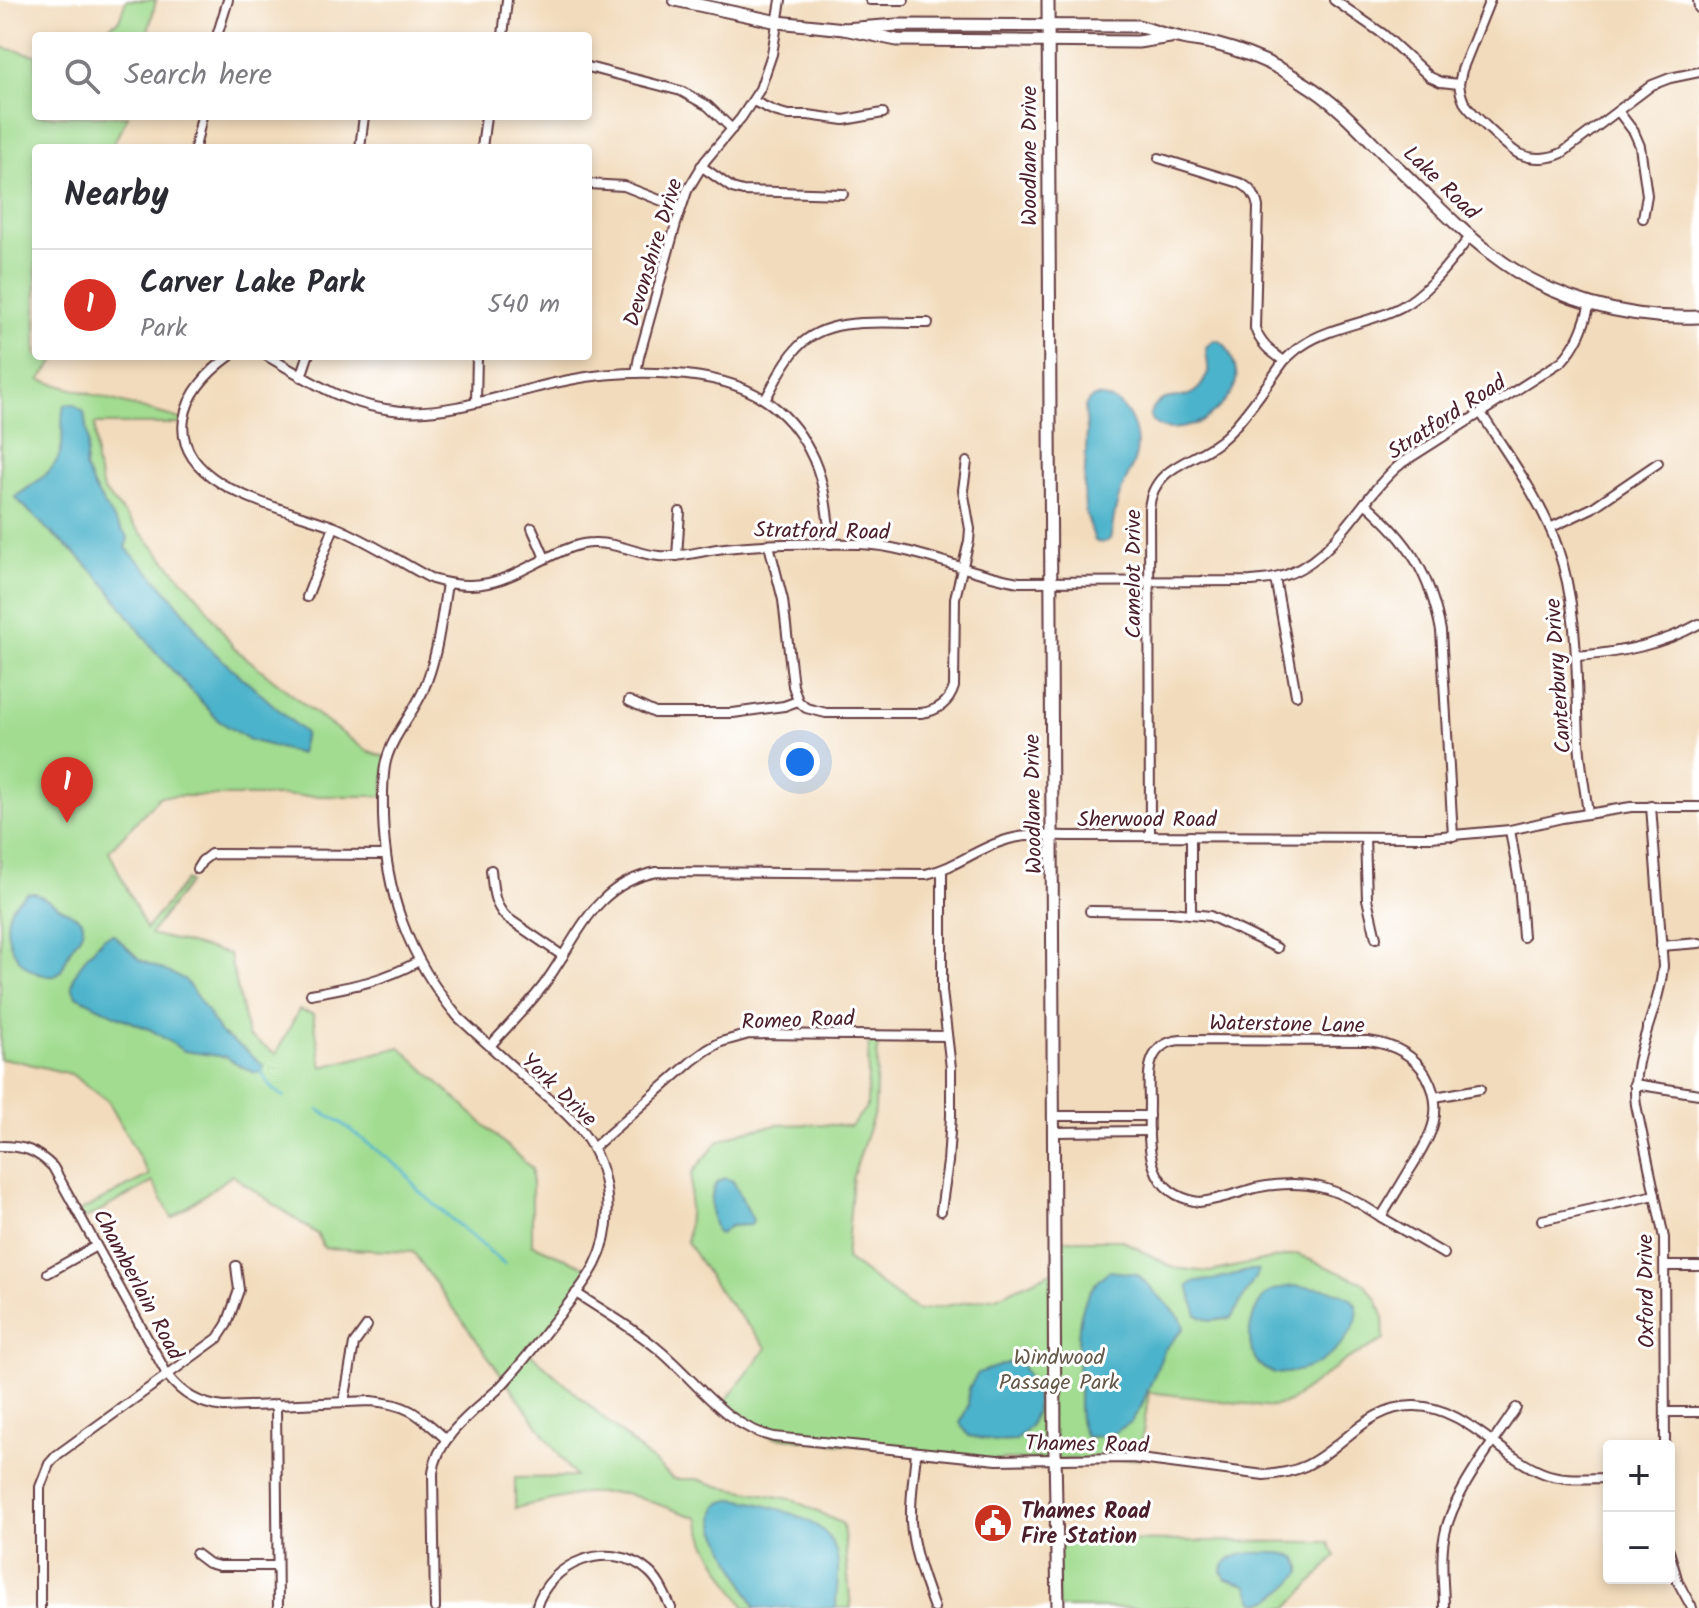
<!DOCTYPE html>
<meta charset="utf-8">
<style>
body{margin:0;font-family:Kalam,sans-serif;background:#f7f7f7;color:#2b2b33}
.controls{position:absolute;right:24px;bottom:24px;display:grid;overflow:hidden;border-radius:8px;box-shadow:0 4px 12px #0003}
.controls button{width:72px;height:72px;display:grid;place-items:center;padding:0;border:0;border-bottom:2px solid #e1e1e2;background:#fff;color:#2b2b33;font:40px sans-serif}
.you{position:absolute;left:800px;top:762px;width:28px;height:28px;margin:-20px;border:6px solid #fff;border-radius:50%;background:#1a73e8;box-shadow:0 0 0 12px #1a73e833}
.badge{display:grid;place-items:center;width:52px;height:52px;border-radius:50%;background:#d93025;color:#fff;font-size:26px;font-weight:700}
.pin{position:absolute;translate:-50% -66px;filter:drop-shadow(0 2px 4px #0008)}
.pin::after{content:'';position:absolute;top:42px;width:28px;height:24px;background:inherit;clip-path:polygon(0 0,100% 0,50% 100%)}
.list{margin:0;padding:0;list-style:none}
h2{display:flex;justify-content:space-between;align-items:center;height:104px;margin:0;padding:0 32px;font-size:34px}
h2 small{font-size:26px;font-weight:400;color:#7c7c81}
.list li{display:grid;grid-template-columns:52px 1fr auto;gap:24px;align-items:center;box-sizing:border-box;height:112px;padding:0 32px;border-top:2px solid #e1e1e2}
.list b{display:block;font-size:30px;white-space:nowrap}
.list p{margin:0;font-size:26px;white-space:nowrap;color:#7c7c81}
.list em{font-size:26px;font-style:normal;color:#7c7c81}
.icon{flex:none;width:44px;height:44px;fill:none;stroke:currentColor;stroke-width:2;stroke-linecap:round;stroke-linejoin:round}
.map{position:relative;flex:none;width:1699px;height:1608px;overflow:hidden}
.search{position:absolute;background:#fff;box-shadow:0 4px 12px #0003;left:32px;top:32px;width:560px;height:88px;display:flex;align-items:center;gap:20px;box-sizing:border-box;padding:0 28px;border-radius:8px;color:#7c7c81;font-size:30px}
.panel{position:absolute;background:#fff;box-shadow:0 4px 12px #0003;left:32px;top:144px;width:560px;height:216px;border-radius:8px}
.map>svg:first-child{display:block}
.green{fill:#a1dc90;stroke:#767e5e;stroke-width:2}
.water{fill:#4cb3cb;stroke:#4b697b;stroke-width:2}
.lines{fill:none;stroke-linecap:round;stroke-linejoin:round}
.stream{stroke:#4cb3cb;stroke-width:3}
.minor-casing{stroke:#633b41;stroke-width:12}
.tertiary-casing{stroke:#633b41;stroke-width:15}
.minor{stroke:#fff;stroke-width:8}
.tertiary{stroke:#fff;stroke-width:11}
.labels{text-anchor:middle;stroke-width:6;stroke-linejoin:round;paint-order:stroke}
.street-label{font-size:22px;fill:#4a1f2b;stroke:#fff}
.park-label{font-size:22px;fill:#645849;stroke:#fff}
.poi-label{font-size:22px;font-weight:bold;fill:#4a1f2b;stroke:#fff;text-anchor:start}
</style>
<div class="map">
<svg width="1699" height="1608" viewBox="0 0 1699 1608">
<rect width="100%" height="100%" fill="#fff"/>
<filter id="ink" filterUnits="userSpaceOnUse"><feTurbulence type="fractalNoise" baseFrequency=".0125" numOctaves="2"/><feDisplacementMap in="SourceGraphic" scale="16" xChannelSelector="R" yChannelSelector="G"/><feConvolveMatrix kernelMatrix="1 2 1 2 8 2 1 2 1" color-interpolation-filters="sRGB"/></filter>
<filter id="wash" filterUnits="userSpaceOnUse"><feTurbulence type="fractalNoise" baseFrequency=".006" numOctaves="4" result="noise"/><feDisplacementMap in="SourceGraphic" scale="32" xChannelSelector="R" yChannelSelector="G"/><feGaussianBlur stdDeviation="1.8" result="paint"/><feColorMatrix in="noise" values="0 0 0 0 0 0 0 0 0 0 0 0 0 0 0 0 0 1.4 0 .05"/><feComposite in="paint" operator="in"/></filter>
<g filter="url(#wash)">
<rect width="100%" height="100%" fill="#f2dbbc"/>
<g class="green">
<polygon points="126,0 156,0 147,36 95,36 119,20"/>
<polygon points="0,47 36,55 36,116 128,116 111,148 36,148 36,356 59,356 40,380 184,420 184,424 95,424 96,462 103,490 201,600 234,648 321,718 366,750 387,758 383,796 160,796 109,851 146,929 186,880 189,882 150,934 229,954 248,1036 276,1054 299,1010 313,1014 322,1067 400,1047 532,1169 532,1244 592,1270 530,1353 673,1479 697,1479 718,1486 791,1499 843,1524 851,1608 745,1608 706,1543 698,1518 625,1493 584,1493 515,1508 515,1478 575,1477 413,1252 324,1248 317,1234 232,1175 172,1218 153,1182 83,1220 79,1212 149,1175 108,1101 71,1074 13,1060 0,1059"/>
<polygon points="869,1035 878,1035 875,1110 853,1176 846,1259 917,1311 996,1297 1054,1271 1054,1240 1122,1240 1174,1268 1209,1272 1297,1254 1364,1283 1377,1299 1383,1316 1384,1340 1347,1359 1289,1402 1271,1407 1149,1392 1139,1459 997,1460 774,1437 720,1408 767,1348 719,1291 687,1242 692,1173 719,1141 744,1131 778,1125 814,1124 851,1126 867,1106"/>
<polygon points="1056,1540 1328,1542 1336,1556 1288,1608 1058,1608"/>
</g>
<g class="water">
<path d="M1214 340C1224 341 1227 347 1231 356 1234 363 1238 374 1236 381 1234 394 1215 413 1204 420 1189 428 1155 437 1150 414 1162 386 1186 408 1202 384 1204 380 1207 377 1208 372 1209 365 1206 355 1206 347Z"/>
<path d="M1094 397C1126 393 1144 434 1134 461 1129 477 1119 491 1116 508 1113 519 1113 529 1110 539 1105 543 1101 544 1095 541L1085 510 1084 489 1087 430 1085 407 1088 401Z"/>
<path d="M73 404 84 412 88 440 85 468 95 490 117 524 128 537 126 548C157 579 186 610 208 647L305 733 300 754 250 740 219 721 154 650 105 584 79 557 47 529 15 497C34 483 59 471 62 445 63 431 61 419 64 405Z"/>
<path d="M27 893H35L82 920C86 931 78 938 72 947 67 954 64 971 57 975 54 977 48 976 44 975 18 971 0 936 10 911 13 903 21 898 27 893Z"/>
<polygon points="113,934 140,960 184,979 207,1011 220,1033 244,1049 264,1066 261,1072 255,1073 246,1069 226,1057 184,1051 151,1030 117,1016 76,996 72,987 74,976 86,957 104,937"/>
<path d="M725 1178 733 1181 753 1220 751 1225 730 1226 720 1234 717 1233C710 1216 708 1200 716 1183Z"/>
<polygon points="1251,1270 1258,1270 1257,1275 1231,1318 1210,1321 1197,1315 1188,1286 1196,1281 1212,1280"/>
<path d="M1109 1271 1137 1274 1175 1312 1181 1319 1184 1328 1165 1349 1141 1407 1131 1422 1109 1436 1086 1437C1076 1418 1080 1403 1079 1382 1078 1342 1072 1297 1109 1271Z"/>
<path d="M1294 1286C1310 1287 1342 1288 1353 1301 1369 1319 1337 1351 1322 1361 1312 1368 1288 1375 1275 1373 1239 1366 1246 1308 1270 1292 1278 1287 1286 1287 1294 1286Z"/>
<polygon points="1019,1359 1036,1396 1036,1410 1030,1426 1016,1440 995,1441 969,1436 960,1423 968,1406 969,1388 978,1373"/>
<path d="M736 1499C763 1504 823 1517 834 1546 842 1566 836 1587 836 1608H756L716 1530 714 1518 716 1507 723 1502Z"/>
<path d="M1252 1553C1269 1553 1304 1548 1301 1573 1294 1582 1266 1608 1255 1602 1251 1599 1250 1589 1247 1585L1226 1579 1222 1572C1226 1556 1237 1555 1252 1553Z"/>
</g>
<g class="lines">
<g class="stream">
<polyline points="261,1072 272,1088 284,1097"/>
<polyline points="319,1110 340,1122 404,1171 419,1191 504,1264"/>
</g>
</g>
</g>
<g filter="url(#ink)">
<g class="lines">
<defs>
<g id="minor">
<polyline points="870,0 904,0"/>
<path d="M1334 0 1383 34 1430 77 1441 82 1459 84C1460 91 1461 96 1464 102 1471 113 1508 148 1519 154 1533 160 1549 159 1562 153L1652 85 1670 78 1699 72"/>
<polyline points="1698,0 1699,8"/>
<polyline points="217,36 228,0"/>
<polyline points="503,36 507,0"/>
<polyline points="588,67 681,91 708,106 732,129"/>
<polyline points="1459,84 1462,70 1490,0"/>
<polyline points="753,101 774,111 788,115 808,115 844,120 883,113"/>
<polyline points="1618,111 1634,132 1640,146 1647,195 1643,218"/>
<polyline points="195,148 202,116"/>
<polyline points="360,148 364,116"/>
<polyline points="482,148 486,116"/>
<path d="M1159 158 1240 183C1251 188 1256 196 1258 207L1255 328C1260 344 1271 352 1284 361"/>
<polyline points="701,166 732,188 743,191 843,194"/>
<polyline points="588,184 624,186 680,208"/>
<path d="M230 356C209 371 188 393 184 419 173 489 289 509 335 527 369 541 400 562 432 579 485 595 507 577 553 555 566 549 579 543 593 543 616 542 637 554 659 556 681 558 704 550 725 548 769 543 815 543 859 544 915 546 965 573 1019 582L1251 581C1259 580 1267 580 1275 578 1335 565 1358 498 1402 463L1562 361C1578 344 1584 326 1590 304"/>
<path d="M267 356C314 383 345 406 401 411 454 415 516 390 569 380 624 369 717 367 765 400 783 412 799 430 809 450 825 479 827 512 831 544"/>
<polyline points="636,373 639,357 676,224 687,191 705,161 741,118 760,89 772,54 781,0"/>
<polyline points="301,377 308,356"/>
<path d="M765 400C775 382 784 362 798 347 828 314 887 324 928 323"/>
<polyline points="476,402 477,356"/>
<path d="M1481 413C1507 454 1542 501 1557 546 1579 609 1576 674 1579 740 1580 764 1585 789 1588 813"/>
<path d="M1365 503C1409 541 1430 574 1441 631L1453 836"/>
<polyline points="532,528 545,558"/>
<polyline points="1550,528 1592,508 1658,463"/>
<path d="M769 545 783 600 793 686 798 701 806 708 826 713H921C937 711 949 703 954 687L955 598 969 541 970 529 963 490 967 462"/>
<polyline points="677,556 680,512"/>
<polyline points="1275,578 1296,695"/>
<polyline points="307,597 334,527"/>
<path d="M1576 656C1620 653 1661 645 1699 624"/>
<polyline points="629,701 655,713 733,713 784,706 798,701"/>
<path d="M1651 806 1663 966C1659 1014 1629 1056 1636 1105L1664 1238 1665 1446"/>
<polyline points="1510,830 1519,882 1523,937"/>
<path d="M1150 836 1149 509C1153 462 1199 463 1227 435 1248 414 1266 386 1284 361 1290 355 1296 349 1303 345 1331 326 1371 323 1401 307 1429 292 1450 261 1470 237"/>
<polyline points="1365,837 1367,899 1376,938"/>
<polyline points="197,869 202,861 211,854 386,855"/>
<path d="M491 870C493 888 493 904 506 917L563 956"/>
<polyline points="1090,911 1171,912 1210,916 1277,948"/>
<polyline points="1191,914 1191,836"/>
<polyline points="1661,946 1699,943"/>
<path d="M311 994C353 986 381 982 419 961"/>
<path d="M1181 1040 1368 1041C1392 1044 1413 1053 1426 1075 1446 1110 1431 1137 1411 1168 1401 1184 1392 1200 1381 1217 1338 1188 1307 1177 1255 1188 1237 1193 1219 1200 1199 1202 1146 1194 1148 1147 1149 1104 1149 1090 1147 1073 1152 1060 1157 1047 1167 1041 1181 1040Z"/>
<path d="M490 1046C508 1026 527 1007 543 986 578 939 592 884 657 872L926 874C955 868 976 849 1003 841 1025 833 1050 836 1073 836L1431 837 1510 830 1562 818 1631 807H1699"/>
<polyline points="1634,1084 1699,1094"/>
<polyline points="1435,1097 1480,1089"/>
<polyline points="1053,1116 1149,1116"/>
<polyline points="1054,1132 1149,1131"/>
<path d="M0 1146C24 1146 36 1150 53 1167L168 1376C183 1395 199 1404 224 1407L371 1401C409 1404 419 1415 446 1439"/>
<polyline points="593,1148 692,1061 707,1050 721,1042 749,1034 947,1036"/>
<polyline points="941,1211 948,1162 951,1116 951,1068 942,991 942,871"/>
<polyline points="1381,1217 1444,1254"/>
<polyline points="1542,1220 1655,1195"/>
<polyline points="1665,1266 1699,1266"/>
<polyline points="48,1273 96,1246"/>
<path d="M576 1293C603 1311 633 1328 658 1349 696 1380 724 1426 774 1437L997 1460 1132 1458 1264 1475C1278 1474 1292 1472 1305 1466 1344 1448 1367 1405 1415 1406 1465 1407 1498 1455 1543 1473 1563 1481 1587 1478 1609 1478"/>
<polyline points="344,1402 354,1344 367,1326"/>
<polyline points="276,1404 278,1608"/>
<polyline points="1665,1412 1699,1412"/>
<path d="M916 1452C914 1475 910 1498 911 1522 913 1552 924 1580 934 1608"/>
<polyline points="1669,1551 1678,1582 1692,1608"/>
<polyline points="196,1554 208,1563 219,1566 277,1566"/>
<polyline points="40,1608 40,1487 49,1464 57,1455 218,1338 227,1324 239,1290 236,1266"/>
<path d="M435 1608 433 1473C437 1437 473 1412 498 1389 518 1369 535 1346 552 1324 567 1305 584 1286 595 1265 616 1224 610 1169 583 1133 568 1113 548 1098 530 1082 506 1061 482 1039 458 1017 408 957 385 893 383 815 383 798 382 778 386 761 393 735 412 715 423 691 438 657 441 620 447 584"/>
<path d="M536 1608C549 1562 610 1538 648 1571 659 1580 665 1595 671 1608"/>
<path d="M1444 1608C1444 1585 1440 1561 1444 1539 1451 1495 1492 1445 1516 1408"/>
</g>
<g id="tertiary">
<polyline points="675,0 778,22 844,29 897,40 1138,42 1170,37"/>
<polyline points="1048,0 1055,1453 1058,1608"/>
<path d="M844 29 897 25 1138 26C1150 29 1161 34 1173 36 1187 40 1201 40 1215 44 1246 52 1277 65 1304 83 1337 103 1363 133 1390 160 1424 192 1456 227 1493 255 1551 300 1627 320 1699 317"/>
</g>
</defs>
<use href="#minor" class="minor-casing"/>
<use href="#tertiary" class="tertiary-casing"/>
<use href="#minor" class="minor"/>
<use href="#tertiary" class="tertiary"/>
</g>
</g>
<defs>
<symbol id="civic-disc" viewBox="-11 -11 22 22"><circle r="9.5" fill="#c8321e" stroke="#fff"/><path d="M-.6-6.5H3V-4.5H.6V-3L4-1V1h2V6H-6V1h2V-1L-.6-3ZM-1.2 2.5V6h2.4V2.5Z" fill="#fff"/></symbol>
</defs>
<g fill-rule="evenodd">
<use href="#civic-disc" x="971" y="1501" width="44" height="44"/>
</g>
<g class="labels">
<g class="street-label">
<text transform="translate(1028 156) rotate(-90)" y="8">Woodlane Drive</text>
<text transform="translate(1442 182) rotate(44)" y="8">Lake Road</text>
<text transform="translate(652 252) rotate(-73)" y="8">Devonshire Drive</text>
<text transform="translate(1446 416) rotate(-33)" y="8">Stratford Road</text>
<text transform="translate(822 530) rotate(1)" y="8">Stratford Road</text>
<text transform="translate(1132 574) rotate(-90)" y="8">Camelot Drive</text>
<text transform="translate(1557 676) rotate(-94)" y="8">Canterbury Drive</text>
<text transform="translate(1032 804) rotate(-91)" y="8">Woodlane Drive</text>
<text x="1147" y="826">Sherwood Road</text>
<text transform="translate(798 1019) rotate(-2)" y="8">Romeo Road</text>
<text transform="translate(1287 1023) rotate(1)" y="8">Waterstone Lane</text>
<text transform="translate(560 1089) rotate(44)" y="8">York Drive</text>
<text transform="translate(139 1284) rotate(62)" y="8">Chamberlain Road</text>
<text transform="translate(1645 1291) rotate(-91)" y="8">Oxford Drive</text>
<text transform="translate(1087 1443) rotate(1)" y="8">Thames Road</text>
</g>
<g class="park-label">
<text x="1059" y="1364">Windwood<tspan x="1059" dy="25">Passage Park</tspan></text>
</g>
<g class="poi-label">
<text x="1021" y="1518">Thames Road<tspan x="1021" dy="25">Fire Station</tspan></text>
</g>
</g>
</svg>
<div class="controls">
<button>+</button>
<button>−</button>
</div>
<div class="you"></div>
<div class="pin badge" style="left:67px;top:823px">1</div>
<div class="search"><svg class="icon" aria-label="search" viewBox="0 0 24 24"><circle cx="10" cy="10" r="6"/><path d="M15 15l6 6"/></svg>Search here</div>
<section class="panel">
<h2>Nearby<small></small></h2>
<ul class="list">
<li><span class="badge">1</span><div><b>Carver Lake Park</b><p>Park</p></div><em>540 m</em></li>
</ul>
</section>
</div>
